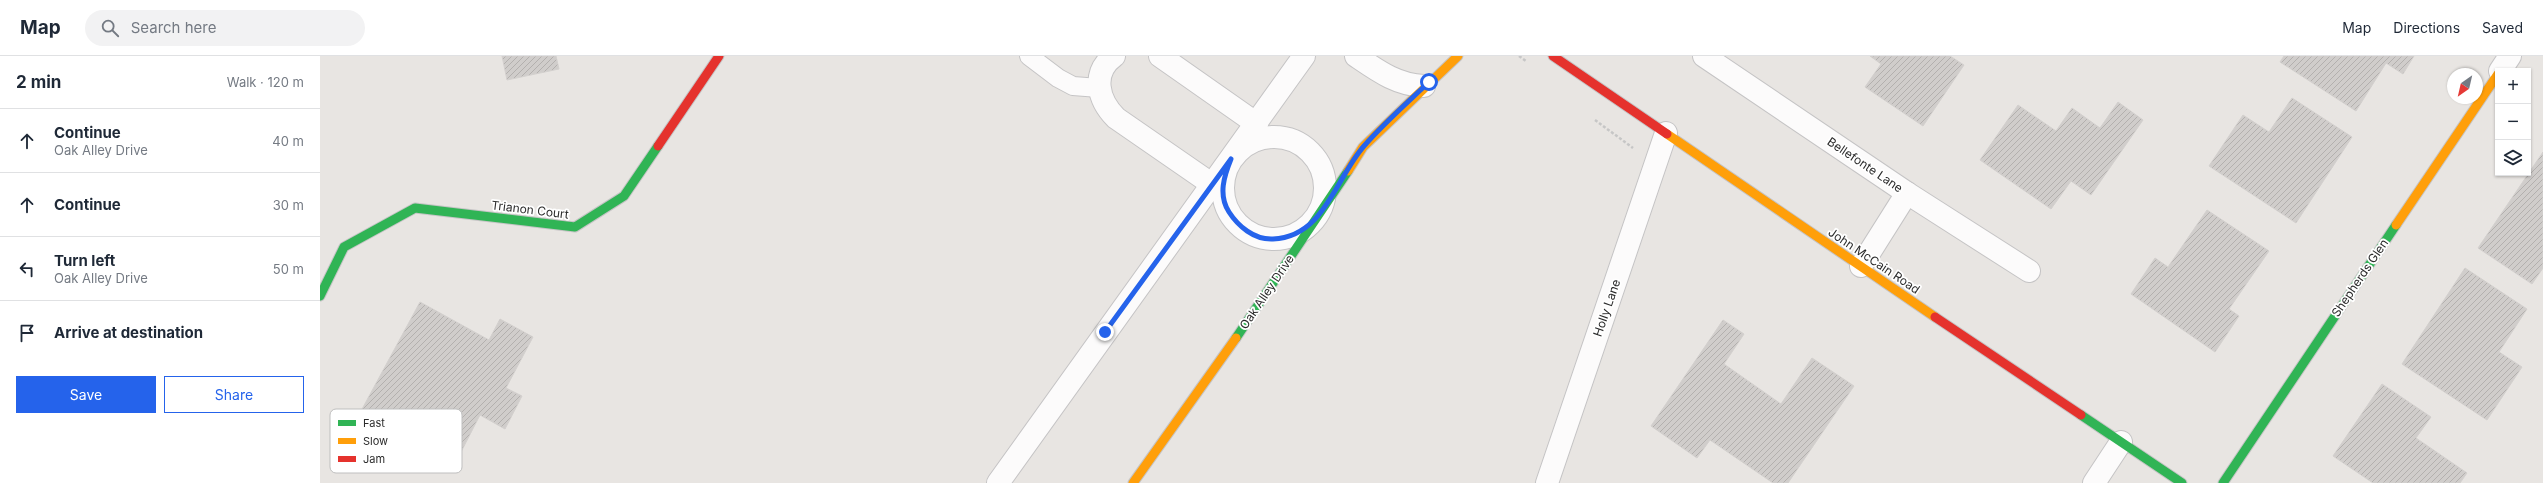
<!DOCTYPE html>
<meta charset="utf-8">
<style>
body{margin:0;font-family:Inter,sans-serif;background:#f2f2f3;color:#1f2937}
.controls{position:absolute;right:12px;top:12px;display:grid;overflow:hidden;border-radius:0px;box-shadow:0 1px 3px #0004}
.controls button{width:36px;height:36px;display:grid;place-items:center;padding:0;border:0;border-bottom:1px solid #e0e1e3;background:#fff;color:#1f2937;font:20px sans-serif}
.compass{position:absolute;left:2127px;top:12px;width:36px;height:36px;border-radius:50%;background:#fff;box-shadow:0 1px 3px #0004;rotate:214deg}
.stop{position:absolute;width:12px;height:12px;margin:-9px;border:3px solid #2563eb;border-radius:50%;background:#fff}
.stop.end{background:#2563eb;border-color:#fff;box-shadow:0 1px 4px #0008}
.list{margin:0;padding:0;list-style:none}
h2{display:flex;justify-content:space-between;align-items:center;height:52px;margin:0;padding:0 16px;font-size:17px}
h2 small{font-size:13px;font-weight:400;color:#747a83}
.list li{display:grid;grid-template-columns:26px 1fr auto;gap:12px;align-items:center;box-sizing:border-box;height:64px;padding:0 16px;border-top:1px solid #e0e1e3}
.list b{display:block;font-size:15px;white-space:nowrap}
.list p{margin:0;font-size:13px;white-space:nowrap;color:#747a83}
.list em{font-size:13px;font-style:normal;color:#747a83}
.actions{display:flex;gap:8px;padding:12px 16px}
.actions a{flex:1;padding:9px 0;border:1px solid #2563eb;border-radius:0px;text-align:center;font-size:14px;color:#2563eb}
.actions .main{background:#2563eb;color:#fff}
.icon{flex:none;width:22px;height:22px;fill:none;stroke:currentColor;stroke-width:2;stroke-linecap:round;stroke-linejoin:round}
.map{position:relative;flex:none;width:2223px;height:427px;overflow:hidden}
header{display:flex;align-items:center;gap:24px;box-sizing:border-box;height:56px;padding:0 20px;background:#fff;border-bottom:1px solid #e0e1e3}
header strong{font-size:19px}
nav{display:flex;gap:22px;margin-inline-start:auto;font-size:14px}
.search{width:280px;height:36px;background:#f2f2f3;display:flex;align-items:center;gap:10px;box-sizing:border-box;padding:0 14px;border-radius:22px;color:#747a83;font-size:15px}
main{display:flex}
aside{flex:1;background:#fff}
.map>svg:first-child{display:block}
.building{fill:url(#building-hatch);stroke:#d3d0ce}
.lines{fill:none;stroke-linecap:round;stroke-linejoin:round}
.lane-casing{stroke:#c5c4c5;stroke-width:20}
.street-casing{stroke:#c5c4c5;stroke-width:24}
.fast-casing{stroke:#c5c4c5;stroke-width:11}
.slow-casing{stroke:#c5c4c5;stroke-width:11}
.jam-casing{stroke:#c5c4c5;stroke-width:11}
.path{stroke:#c6c6c6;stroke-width:2.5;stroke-dasharray:3 2;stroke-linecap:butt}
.lane{stroke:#fcfbfb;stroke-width:18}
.street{stroke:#fcfbfb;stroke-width:22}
.fast{stroke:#30b455;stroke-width:9}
.slow{stroke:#ff9f0a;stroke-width:9}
.jam{stroke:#e5322d;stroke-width:9}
.route{stroke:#2563eb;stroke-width:5}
.labels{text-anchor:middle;stroke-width:3.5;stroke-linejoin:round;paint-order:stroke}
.street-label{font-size:12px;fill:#2b2b2b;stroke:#fff}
.key{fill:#fff;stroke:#bfbfbf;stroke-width:1}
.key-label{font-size:11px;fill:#2b2b2b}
</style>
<header>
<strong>Map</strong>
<div class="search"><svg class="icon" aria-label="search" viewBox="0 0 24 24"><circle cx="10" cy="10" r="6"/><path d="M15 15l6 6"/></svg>Search here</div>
<nav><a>Map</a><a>Directions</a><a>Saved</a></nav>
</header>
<main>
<aside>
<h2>2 min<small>Walk · 120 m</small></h2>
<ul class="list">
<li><svg class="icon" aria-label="ahead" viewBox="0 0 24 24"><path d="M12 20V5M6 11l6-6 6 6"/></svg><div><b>Continue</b><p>Oak Alley Drive</p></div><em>40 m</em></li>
<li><svg class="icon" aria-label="ahead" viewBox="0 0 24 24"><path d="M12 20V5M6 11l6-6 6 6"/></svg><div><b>Continue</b></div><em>30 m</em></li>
<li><svg class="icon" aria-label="left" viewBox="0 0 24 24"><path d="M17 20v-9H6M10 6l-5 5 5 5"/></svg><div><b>Turn left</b><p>Oak Alley Drive</p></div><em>50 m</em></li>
<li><svg class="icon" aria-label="arrive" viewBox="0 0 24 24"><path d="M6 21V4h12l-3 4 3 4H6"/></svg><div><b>Arrive at destination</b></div></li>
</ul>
<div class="actions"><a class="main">Save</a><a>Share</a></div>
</aside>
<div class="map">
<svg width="2223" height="427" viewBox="0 0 2223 427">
<defs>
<pattern id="building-hatch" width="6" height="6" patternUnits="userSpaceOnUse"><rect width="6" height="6" fill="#d0cdcb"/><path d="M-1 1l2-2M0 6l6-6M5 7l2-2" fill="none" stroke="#b3b0ae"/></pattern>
</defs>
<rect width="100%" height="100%" fill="#e8e5e2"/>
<g class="building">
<polygon points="182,0 236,0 239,13 187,24"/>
<polygon points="1550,0 1630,0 1644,9 1603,70 1545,31 1561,8"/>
<polygon points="1964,0 2094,0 2083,18 2066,7 2036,55 1960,6"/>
<polygon points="1972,42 2032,81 1976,167 1889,110 1923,59 1949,76"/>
<polygon points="1798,46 1823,64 1771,139 1751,125 1731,153 1660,104 1698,49 1736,75 1752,52 1780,72"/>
<polygon points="2223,96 2223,212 2212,228 2158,192"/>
<polygon points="1887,154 1949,195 1909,253 1919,260 1895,296 1811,238 1835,202 1848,211"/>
<polygon points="2145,212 2207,253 2179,296 2202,311 2167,364 2082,308"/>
<polygon points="100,246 169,284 180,263 213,281 186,332 202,340 185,373 160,359 141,396 81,363 75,373 41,355"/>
<polygon points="1403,264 1424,278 1404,308 1461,348 1492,302 1534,330 1468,427 1453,427 1390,384 1377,402 1331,370"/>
<polygon points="2062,328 2111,361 2096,382 2147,417 2140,427 2053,427 2013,400"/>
</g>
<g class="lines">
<defs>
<polyline id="lane" points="709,0 738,22 753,30 779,32"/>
<g id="street">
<path d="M794 0C771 17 778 44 796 62L893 129"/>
<polyline points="840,0 937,68"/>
<path d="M1036 0C1058 15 1077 29 1104 30"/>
<polyline points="1384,0 1587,137 1709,215"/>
<polyline points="2180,15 2190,0"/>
<circle cx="954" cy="132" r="51"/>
<polyline points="1541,210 1587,137"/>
<polyline points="678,427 984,0"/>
<polyline points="1227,427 1346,77"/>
<polyline points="1774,427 1801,386"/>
</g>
<g id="fast">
<polyline points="0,240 24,191 95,152 255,171 304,140 338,90"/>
<polyline points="916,282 1028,115"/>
<polyline points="1761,359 1862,427"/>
<polyline points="1903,427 2076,169"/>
</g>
<g id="slow">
<polyline points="1347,78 1615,261"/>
<polyline points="1028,115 1043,91 1138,0"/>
<polyline points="2076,169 2178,18"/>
<polyline points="813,427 916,282"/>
</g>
<g id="jam">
<polyline points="1233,0 1347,78"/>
<polyline points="338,90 399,0"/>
<polyline points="1615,261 1761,359"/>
</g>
</defs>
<use href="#lane" class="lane-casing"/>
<use href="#street" class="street-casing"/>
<use href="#fast" class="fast-casing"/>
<use href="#slow" class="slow-casing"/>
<use href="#jam" class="jam-casing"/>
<g class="path">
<polyline points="1199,0 1206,5"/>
<polyline points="1275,64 1313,92"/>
</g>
<use href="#lane" class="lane"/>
<use href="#street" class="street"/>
<use href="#fast" class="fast"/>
<use href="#slow" class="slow"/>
<use href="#jam" class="jam"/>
</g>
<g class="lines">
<path class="route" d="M785 276 911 103C904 120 898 139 909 156 918 170 934 184 953 183 1004 181 1015 123 1044 90 1064 67 1087 47 1109 26"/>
</g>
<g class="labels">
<g class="street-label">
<text transform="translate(1545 109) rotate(34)" y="4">Bellefonte Lane</text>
<text transform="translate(210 154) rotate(7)" y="4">Trianon Court</text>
<text transform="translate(1554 205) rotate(34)" y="4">John McCain Road</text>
<text transform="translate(2040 222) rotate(-56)" y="4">Shepherds Glen</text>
<text transform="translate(947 236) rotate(-56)" y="4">Oak Alley Drive</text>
<text transform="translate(1287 252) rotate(-71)" y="4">Holly Lane</text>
</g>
</g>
<rect x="10" y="353" width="132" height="64" rx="6" class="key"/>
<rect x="18" y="364" width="18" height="6" fill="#30b455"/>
<rect x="18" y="382" width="18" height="6" fill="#ff9f0a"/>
<rect x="18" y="400" width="18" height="6" fill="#e5322d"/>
<g class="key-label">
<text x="43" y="371">Fast</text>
<text x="43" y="389">Slow</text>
<text x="43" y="407">Jam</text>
</g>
</svg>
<div class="controls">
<button>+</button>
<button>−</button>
<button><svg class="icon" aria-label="layers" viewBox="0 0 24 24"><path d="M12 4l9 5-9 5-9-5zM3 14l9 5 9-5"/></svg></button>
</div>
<svg class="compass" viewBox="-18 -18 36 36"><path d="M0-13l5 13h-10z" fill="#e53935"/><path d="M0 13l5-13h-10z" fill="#747a83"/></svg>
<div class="stop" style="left:1109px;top:26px"></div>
<div class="stop end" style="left:785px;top:276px"></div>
</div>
</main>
